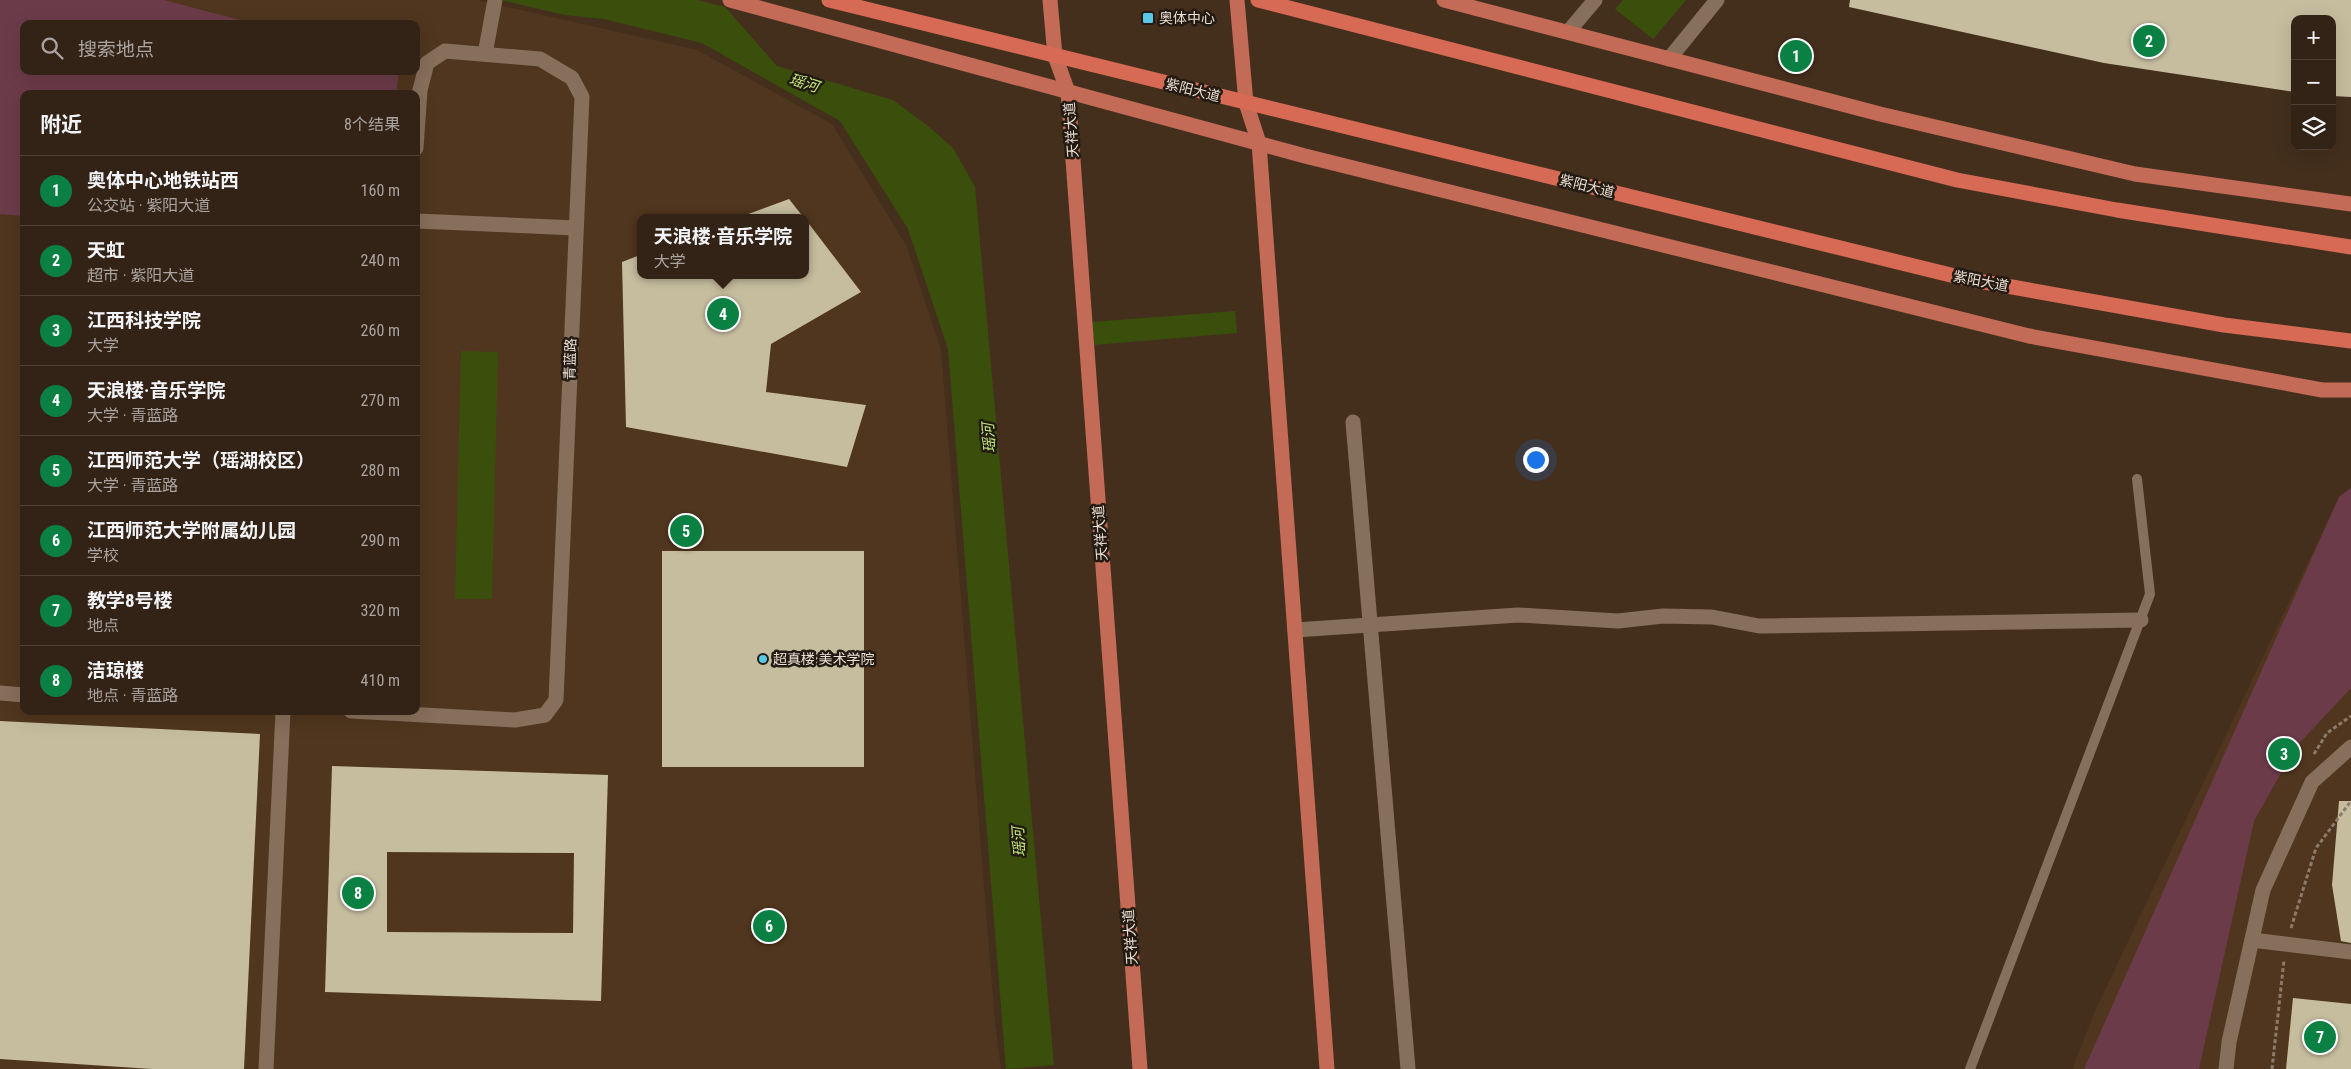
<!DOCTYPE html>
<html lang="zh">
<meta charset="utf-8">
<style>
body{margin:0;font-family:"Roboto Condensed","Noto Sans SC",sans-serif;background:#3e2f23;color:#f1f3f6}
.controls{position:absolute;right:15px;top:15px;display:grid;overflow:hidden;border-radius:10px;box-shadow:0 5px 20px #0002}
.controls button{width:45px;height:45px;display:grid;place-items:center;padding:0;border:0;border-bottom:1px solid #4e4035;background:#332316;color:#f1f3f6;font:25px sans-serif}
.you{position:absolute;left:1535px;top:459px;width:18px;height:18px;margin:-12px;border:4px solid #fff;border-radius:50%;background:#1a73e8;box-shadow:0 0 0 8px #1a73e833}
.badge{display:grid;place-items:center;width:32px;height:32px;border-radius:50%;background:#0b8043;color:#fff;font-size:16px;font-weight:700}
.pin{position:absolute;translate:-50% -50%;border:2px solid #fff;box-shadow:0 1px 5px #0006}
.popup{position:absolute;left:637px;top:214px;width:172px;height:65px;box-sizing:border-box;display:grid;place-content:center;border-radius:10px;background:#332316;filter:drop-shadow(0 1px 4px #0005);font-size:16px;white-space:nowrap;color:#a9a4a1}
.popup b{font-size:19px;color:#f1f3f6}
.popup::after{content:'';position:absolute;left:50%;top:100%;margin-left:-10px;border:10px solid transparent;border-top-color:#332316}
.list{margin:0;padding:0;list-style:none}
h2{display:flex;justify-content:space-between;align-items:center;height:65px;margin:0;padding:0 20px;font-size:21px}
h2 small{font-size:16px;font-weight:400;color:#a9a4a1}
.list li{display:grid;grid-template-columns:32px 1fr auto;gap:15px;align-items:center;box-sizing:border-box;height:70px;padding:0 20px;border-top:1px solid #4e4035}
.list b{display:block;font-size:19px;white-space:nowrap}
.list p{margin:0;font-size:16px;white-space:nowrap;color:#a9a4a1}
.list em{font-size:16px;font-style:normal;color:#a9a4a1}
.icon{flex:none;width:28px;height:28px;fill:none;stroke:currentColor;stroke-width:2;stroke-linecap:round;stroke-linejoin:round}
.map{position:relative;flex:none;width:2351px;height:1069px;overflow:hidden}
.search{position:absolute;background:#332316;box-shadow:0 5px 20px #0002;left:20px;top:20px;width:400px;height:55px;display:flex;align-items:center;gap:12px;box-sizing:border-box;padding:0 18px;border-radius:10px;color:#a9a4a1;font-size:19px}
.panel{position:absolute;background:#332316;box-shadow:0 5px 20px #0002;left:20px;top:90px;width:400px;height:625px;border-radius:10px}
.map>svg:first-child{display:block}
.built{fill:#50361e;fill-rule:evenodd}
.green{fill:#6c3b4a}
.water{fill:#3b4f0c}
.building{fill:#c6bd9f;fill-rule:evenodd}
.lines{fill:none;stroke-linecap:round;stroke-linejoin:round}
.path{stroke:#8c7b6c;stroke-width:3;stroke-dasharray:4 2.5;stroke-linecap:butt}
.service{stroke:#866f5b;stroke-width:10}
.minor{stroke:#866f5b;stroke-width:15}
.primary{stroke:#c36b56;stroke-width:15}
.trunk{stroke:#d76a54;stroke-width:15}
.poi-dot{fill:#5bc7e7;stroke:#231a12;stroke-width:2}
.labels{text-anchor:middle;stroke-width:5;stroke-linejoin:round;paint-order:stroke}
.poi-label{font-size:14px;fill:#ecdfd4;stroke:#231a12;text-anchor:start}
.street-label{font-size:14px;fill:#ecdfd4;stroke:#231a12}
.water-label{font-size:15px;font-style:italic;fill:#c2eb7b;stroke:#231a12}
</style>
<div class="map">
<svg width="2351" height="1069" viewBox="0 0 2351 1069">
<rect width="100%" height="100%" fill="#442f1d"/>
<g class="built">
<path d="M0 0H477L697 50 832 124 906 245 941 350 995 1023 1001 1069H0ZM24 24H416V71H24ZM24 94H416V711H24ZM640 218H806V275H640Z"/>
<polygon points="2351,487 2351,1069 2072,1069 2095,1011 2339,497"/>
</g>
<g class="green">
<polygon points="0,0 164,0 255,24 24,24 24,71 399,71 396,94 24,94 24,216 0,214"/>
<polygon points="2351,488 2351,688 2295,748 2254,821 2199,1069 2084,1069 2339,497"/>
</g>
<g class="water">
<polygon points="501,0 698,0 725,7 777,66 893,100 928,126 953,148 975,187 1054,1065 1006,1069 948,349 908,229 840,121 702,43 604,19 565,15"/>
<polygon points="1623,0 1686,0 1653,39 1615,9"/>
<polygon points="1235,311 1237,333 1094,345 1092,322"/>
<polygon points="461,351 498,352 492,599 455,599"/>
</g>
<g class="building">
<polygon points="1850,0 2351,0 2351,97 2332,96 2332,19 2295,19 2295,92 2104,63 1849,7"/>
<polygon points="789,199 804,218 744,218 743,216"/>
<polygon points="806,220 861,292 771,344 766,392 866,405 847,467 626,427 622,262 640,255 640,275 806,275"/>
<rect x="662" y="551" width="202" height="216"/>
<polygon points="0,721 260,734 244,1069 152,1069 0,1059"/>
<path d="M332 766 608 775 601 1001 325 992ZM387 852 574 853 573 933 387 932Z"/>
<polygon points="2339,801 2351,801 2351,943 2341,941 2332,885"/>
<polygon points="2293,998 2351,1004 2351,1069 2286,1069"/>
</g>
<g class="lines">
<g class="path">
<polyline points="2314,754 2327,733 2351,716"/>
<polyline points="2291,928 2316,848 2351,801"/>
<polyline points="2272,1069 2284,960"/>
</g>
<polyline class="service" points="1970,1069 2150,594 2137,479"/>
<g class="minor">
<polyline points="1568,32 1595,0"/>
<polyline points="485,54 495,0"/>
<polyline points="1669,59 1717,0"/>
<polyline points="416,221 576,228"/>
<polyline points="1353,422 1408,1069"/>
<polyline points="1295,630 1518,615 1618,621 1663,616 1712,617 1759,626 2141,620"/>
<polyline points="0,693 24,695"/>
<polyline points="351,711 515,720 545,715 556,700 582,97 572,78 540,59 445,51 427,63 420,90 416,148"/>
<polyline points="2252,940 2351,952"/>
<polyline points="266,1069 283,711"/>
<polyline points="2226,1069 2229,1042 2263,890 2312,782 2351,747"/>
</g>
<g class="primary">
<polyline points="730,0 1305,156 2029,336 2322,390 2351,390"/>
<polyline points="1050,0 1055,56 1068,92 1140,1069"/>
<polyline points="1237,0 1246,103 1259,143 1327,1069"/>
<polyline points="1444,0 1880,114 2135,174 2351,204"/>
</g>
<g class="trunk">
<polyline points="829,0 1967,279 2224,325 2351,341"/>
<polyline points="1258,0 1957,180 2117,210 2351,247"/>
</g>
</g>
<g class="poi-dot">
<rect x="1142" y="12" width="12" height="12" rx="2.5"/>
<circle cx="763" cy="659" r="5"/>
</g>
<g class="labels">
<g class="poi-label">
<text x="1159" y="23">奥体中心</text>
<text x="773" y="664">超真楼·美术学院</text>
</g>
<g class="street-label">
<text transform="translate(1193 90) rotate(14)" y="5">紫阳大道</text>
<text transform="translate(1071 130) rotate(-94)" y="5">天祥大道</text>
<text transform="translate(1587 186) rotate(14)" y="5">紫阳大道</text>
<text transform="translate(1981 281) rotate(11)" y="5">紫阳大道</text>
<text transform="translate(570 359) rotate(-88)" y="5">青蓝路</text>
<text transform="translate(1100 533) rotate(-94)" y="5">天祥大道</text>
<text transform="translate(1130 937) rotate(-94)" y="5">天祥大道</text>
</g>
<g class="water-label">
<text transform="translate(804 83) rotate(17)" y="5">瑶河</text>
<text transform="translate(989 438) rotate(-94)" y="5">瑶河</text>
<text transform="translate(1019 842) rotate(-94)" y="5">瑶河</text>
</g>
</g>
</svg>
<div class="controls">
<button>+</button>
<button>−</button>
<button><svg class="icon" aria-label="layers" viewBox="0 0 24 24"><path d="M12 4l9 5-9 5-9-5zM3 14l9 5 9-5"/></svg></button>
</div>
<div class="you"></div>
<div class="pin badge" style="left:1796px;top:56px">1</div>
<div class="pin badge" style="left:2149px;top:41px">2</div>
<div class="pin badge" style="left:2284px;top:754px">3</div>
<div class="pin badge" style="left:723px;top:314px">4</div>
<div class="popup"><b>天浪楼·音乐学院</b>大学</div>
<div class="pin badge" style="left:686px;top:531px">5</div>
<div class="pin badge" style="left:769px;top:926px">6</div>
<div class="pin badge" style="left:2320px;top:1037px">7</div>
<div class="pin badge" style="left:358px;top:893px">8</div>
<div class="search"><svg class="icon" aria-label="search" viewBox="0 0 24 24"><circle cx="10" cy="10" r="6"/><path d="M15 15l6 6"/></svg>搜索地点</div>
<section class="panel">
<h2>附近<small>8个结果</small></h2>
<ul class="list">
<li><span class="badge">1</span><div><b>奥体中心地铁站西</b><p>公交站 · 紫阳大道</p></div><em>160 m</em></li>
<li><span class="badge">2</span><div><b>天虹</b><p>超市 · 紫阳大道</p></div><em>240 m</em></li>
<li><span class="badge">3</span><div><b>江西科技学院</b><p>大学</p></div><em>260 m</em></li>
<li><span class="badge">4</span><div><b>天浪楼·音乐学院</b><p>大学 · 青蓝路</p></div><em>270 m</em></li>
<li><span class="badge">5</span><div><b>江西师范大学（瑶湖校区）</b><p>大学 · 青蓝路</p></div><em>280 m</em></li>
<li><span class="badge">6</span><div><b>江西师范大学附属幼儿园</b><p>学校</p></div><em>290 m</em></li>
<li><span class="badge">7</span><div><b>教学8号楼</b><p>地点</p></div><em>320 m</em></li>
<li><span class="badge">8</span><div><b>洁琼楼</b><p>地点 · 青蓝路</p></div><em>410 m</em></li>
</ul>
</section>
</div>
